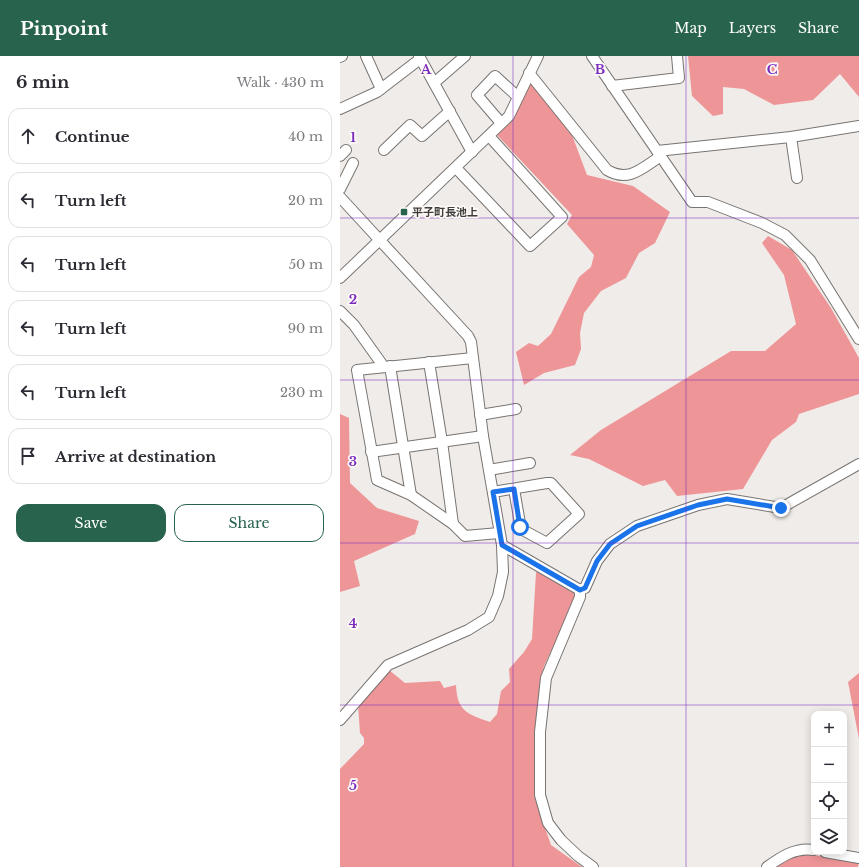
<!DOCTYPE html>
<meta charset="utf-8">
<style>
body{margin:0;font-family:"Libre Baskerville","Noto Sans JP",serif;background:#f2f2f3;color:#2b2b33}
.controls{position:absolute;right:12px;bottom:12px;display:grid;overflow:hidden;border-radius:8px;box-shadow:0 2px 10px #0003}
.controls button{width:36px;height:36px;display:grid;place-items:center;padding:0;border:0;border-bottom:1px solid #e1e1e2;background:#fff;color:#2b2b33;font:20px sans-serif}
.stop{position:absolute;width:12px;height:12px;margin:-9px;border:3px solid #1a73e8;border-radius:50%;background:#fff}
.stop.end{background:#1a73e8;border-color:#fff;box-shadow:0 1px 4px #0008}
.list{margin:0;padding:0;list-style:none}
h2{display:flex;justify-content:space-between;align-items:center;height:52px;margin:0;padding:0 16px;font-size:17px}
h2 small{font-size:13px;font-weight:400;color:#7c7c81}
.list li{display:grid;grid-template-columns:26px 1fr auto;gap:12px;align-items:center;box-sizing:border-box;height:56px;margin:0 8px 8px;padding:0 8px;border:1px solid #e1e1e2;border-radius:12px}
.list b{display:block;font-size:15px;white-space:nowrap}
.list em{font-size:13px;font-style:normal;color:#7c7c81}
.actions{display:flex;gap:8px;padding:12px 16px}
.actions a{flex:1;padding:9px 0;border:1px solid #28634d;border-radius:12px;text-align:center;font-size:14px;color:#28634d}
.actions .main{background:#28634d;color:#fff}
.icon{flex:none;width:22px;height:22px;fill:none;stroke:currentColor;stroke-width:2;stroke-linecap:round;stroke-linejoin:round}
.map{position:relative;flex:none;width:519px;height:811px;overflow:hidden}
header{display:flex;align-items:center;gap:24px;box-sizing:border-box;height:56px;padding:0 20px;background:#28634d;color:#fff}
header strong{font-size:19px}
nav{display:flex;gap:22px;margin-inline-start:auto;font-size:14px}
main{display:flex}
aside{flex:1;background:#fff}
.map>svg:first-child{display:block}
.forest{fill:#ee9597}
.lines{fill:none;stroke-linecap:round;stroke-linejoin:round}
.minor-casing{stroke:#787471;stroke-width:12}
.minor{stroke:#fff;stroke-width:10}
.route{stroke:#1a73e8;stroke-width:5}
.grid{fill:none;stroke:#7b2cbf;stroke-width:1;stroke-opacity:0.55}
.poi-dot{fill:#28634d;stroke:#fdf9f6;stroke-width:1.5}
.labels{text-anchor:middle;stroke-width:3.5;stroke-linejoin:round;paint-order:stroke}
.poi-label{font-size:11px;font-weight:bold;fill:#3e3d3b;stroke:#fdf9f6;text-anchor:start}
.grid-label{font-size:13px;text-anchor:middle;font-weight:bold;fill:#7b2cbf;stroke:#fdf9f6;stroke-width:3.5;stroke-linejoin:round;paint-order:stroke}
</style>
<header>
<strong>Pinpoint</strong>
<nav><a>Map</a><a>Layers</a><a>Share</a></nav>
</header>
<main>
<aside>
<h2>6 min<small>Walk · 430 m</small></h2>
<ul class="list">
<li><svg class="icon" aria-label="ahead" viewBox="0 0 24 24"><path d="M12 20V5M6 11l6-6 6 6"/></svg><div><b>Continue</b></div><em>40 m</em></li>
<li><svg class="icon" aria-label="left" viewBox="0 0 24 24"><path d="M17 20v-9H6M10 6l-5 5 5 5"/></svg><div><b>Turn left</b></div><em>20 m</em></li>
<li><svg class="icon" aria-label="left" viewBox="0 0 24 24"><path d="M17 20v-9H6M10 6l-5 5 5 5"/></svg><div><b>Turn left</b></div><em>50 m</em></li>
<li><svg class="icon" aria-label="left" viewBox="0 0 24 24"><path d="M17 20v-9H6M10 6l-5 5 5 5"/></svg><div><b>Turn left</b></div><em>90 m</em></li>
<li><svg class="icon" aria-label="left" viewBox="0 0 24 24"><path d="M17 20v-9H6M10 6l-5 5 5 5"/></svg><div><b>Turn left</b></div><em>230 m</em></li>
<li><svg class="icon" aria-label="arrive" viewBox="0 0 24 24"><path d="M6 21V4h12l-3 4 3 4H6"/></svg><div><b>Arrive at destination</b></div></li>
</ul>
<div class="actions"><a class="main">Save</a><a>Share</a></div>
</aside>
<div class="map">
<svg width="519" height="811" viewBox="0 0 519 811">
<rect width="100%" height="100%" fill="#f0ece9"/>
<g class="forest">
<polygon points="348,0 519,0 519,41 500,18 473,44 434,49 404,33 383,31 383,58 373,60 352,40"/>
<polygon points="190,24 232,79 247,119 293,130 330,156 315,187 299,197 286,222 261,235 244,257 240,277 241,293 235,309 204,317 184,329 176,296 189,287 198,290 211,278 239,221 251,211 254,199 227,168 232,159 157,79"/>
<polygon points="428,180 452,194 491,252 519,302 519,338 459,358 456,366 432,384 403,433 337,440 325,424 303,430 249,403 230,399 261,374 391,295 425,295 456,268 444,219 422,187"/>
<polygon points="0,358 9,362 10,427 37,452 79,465 75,478 14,505 20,530 0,536"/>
<path d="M198 514 233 535 237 540 204 610 200 631 194 740 211 789 242 811H0V713L24 688V682L20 677 18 648 49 614 65 627 100 625 104 632 116 629C117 655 127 658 150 666L157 658 161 635 170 626 169 613 184 596 192 583 196 517Z"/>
<polygon points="519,617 519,683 508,626"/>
<polygon points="468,798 519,806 518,811 436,811 454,800"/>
</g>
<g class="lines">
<defs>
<g id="minor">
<polyline points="26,0 41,33"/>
<polyline points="79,0 132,96"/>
<polyline points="252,0 352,146 368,146 422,167 445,179 470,204 519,283"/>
<polyline points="0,1 2,0"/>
<path d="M189 17 267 114C289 127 302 112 321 100"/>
<polyline points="94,27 125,0"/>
<polyline points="272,30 339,22 337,0"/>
<polyline points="0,53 37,36 80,3"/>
<polyline points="161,67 137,39 155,20 178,41"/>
<polyline points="451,81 457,122"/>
<polyline points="44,94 70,69 82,80 110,55"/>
<polyline points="317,95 451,81 519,70"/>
<polyline points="0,100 6,94"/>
<polyline points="116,112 190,190 222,161 149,80"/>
<polyline points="0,133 13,107"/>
<polyline points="0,141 128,280 131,286 143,380 162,489 163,516 158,540 149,561 128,574 48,609 0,664"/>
<polyline points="0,222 169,60 198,0"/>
<polyline points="0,255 14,269 44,311"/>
<polyline points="133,302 17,314 37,424 71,439 113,468 125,480 159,477"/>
<polyline points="89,306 102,386 113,468"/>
<polyline points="50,310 71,439"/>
<polyline points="140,359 176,353"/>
<polyline points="31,396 143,380"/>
<polyline points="149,414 190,407"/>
<polyline points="153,436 207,427 211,427 239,458 207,487 181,473 174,433"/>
<polyline points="162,489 240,534"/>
<polyline points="240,534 245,532 257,505 270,488 297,470 358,449 387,443 441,452 519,408"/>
<polyline points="240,534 240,541 206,622 200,676 200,739 208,767 221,784 238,800 253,811"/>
<polyline points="485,796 519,802"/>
<path d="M427 811C441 801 455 791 474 794"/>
</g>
</defs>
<use href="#minor" class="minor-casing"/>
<use href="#minor" class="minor"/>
</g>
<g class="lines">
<polyline class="route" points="180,471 174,433 153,436 162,489 240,534 245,532 257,505 270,488 297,470 358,449 387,443 441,452"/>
</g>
<path class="grid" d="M173 0V811M346 0V811M0 162H519M0 324H519M0 487H519M0 649H519"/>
<rect class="poi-dot" x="60" y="152" width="8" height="8" rx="2"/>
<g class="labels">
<g class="poi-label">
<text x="72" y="160">平子町長池上</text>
</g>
</g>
<g class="grid-label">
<text x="86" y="18">A</text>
<text x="260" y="18">B</text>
<text x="432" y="18">C</text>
<text x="13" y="86">1</text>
<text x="13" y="248">2</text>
<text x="13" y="410">3</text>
<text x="13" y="572">4</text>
<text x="13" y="734">5</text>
</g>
</svg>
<div class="controls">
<button>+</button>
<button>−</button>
<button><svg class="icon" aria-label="locate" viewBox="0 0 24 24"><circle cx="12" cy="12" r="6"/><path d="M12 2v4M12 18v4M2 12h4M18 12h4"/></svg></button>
<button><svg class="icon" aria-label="layers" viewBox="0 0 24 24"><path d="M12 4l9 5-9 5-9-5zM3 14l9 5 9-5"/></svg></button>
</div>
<div class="stop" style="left:180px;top:471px"></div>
<div class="stop end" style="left:441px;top:452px"></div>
</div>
</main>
